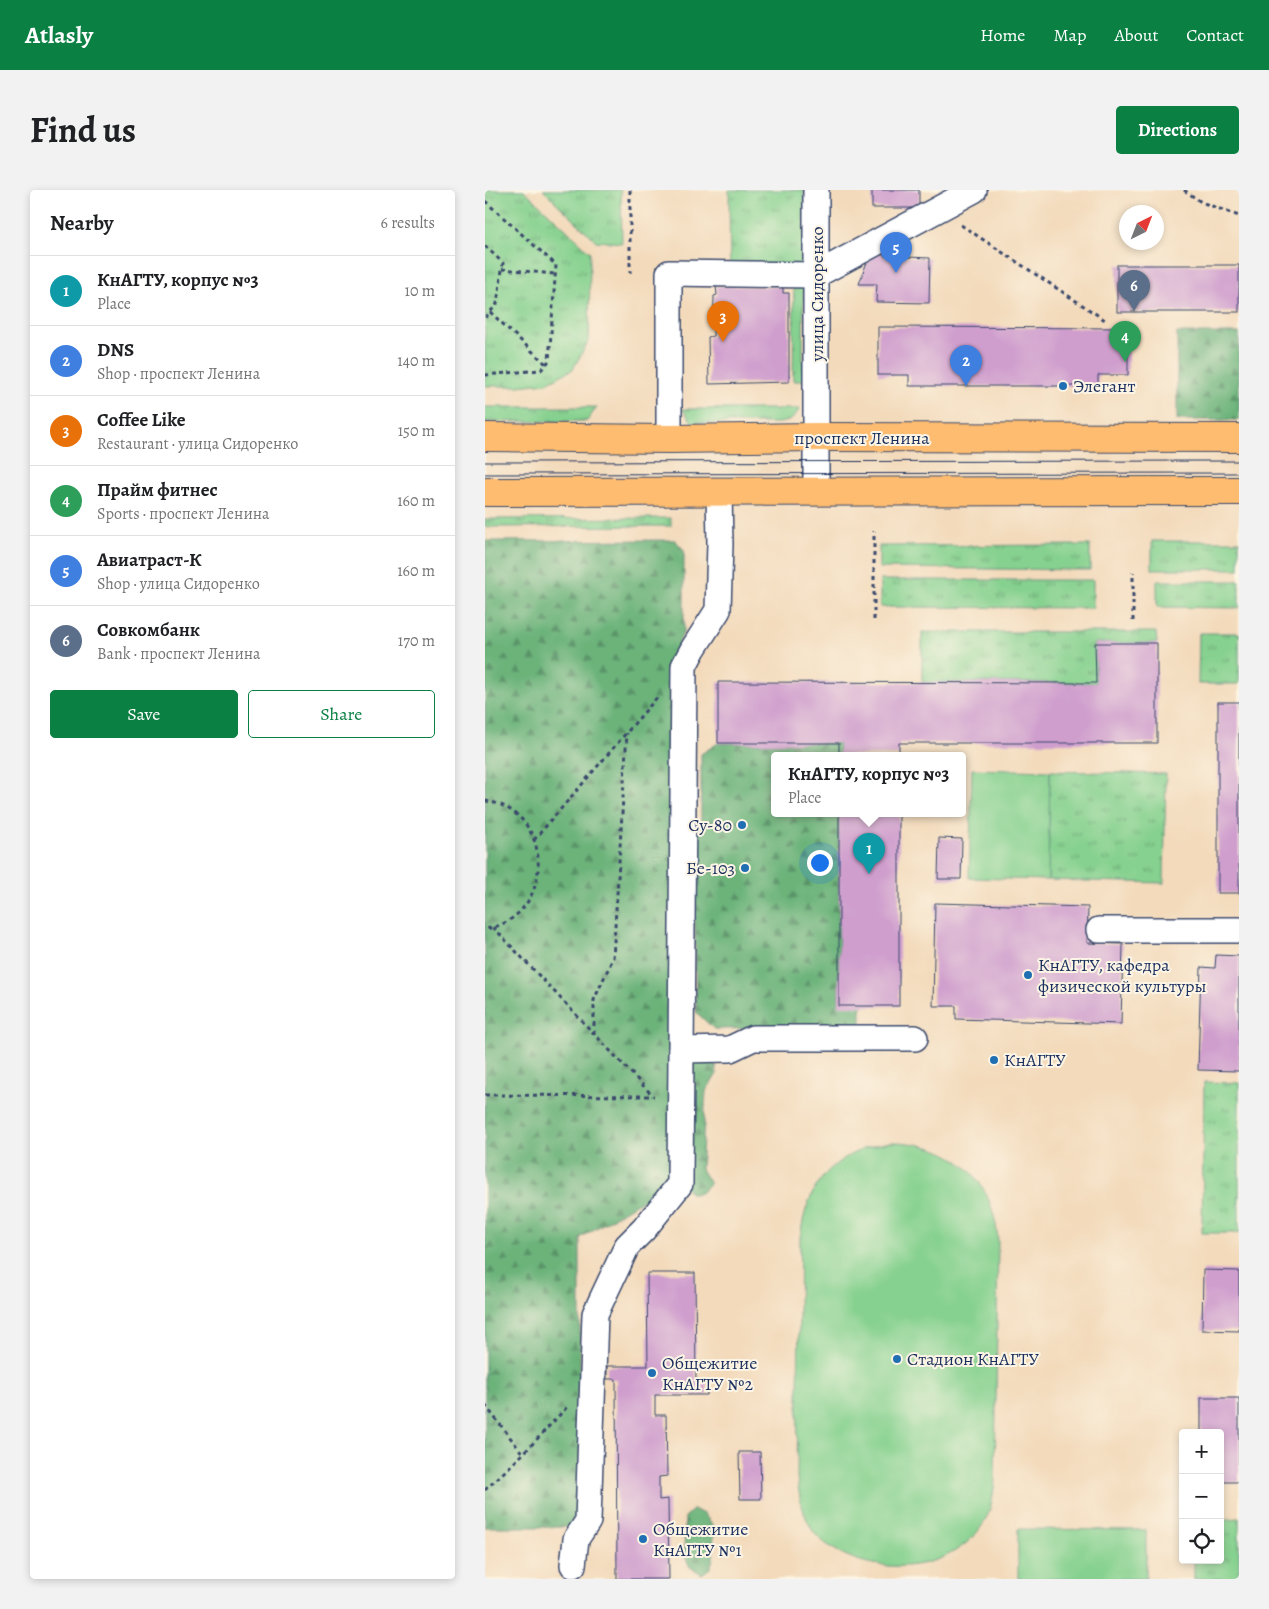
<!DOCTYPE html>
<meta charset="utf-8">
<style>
body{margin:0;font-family:Alegreya,serif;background:#f2f2f2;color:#202124}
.controls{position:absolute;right:15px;bottom:15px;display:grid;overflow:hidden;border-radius:5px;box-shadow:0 2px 8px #0003}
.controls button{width:45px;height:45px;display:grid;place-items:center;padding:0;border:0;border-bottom:1px solid #e0e0e0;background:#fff;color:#202124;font:25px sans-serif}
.compass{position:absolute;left:634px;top:15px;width:45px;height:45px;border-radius:50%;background:#fff;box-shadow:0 2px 8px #0003;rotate:42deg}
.you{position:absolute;left:334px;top:672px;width:18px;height:18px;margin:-12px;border:4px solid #fff;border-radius:50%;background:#1a73e8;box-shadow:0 0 0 8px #1a73e833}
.badge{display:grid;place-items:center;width:32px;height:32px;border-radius:50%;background:#0b8043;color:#fff;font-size:16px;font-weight:700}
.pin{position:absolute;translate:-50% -41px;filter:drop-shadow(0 1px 2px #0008)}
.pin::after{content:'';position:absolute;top:26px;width:18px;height:15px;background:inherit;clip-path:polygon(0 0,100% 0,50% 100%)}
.popup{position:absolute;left:286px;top:562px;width:195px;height:65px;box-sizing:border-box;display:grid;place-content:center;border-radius:5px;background:#fff;filter:drop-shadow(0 1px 4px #0005);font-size:16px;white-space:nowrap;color:#757577}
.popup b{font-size:19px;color:#202124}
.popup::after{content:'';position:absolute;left:50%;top:100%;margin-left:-10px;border:10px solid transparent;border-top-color:#fff}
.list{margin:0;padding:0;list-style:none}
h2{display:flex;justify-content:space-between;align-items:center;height:65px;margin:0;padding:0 20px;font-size:21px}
h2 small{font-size:16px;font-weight:400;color:#757577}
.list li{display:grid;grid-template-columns:32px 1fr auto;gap:15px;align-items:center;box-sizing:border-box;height:70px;padding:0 20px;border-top:1px solid #e0e0e0}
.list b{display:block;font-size:19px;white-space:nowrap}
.list p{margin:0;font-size:16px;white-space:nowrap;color:#757577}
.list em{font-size:16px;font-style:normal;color:#757577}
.actions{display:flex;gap:10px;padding:15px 20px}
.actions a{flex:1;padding:11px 0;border:1px solid #0b8043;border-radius:5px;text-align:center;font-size:18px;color:#0b8043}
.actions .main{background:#0b8043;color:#fff}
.icon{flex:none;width:28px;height:28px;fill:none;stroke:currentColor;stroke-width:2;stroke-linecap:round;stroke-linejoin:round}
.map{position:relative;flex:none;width:754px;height:1389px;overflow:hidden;border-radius:5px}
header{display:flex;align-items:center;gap:30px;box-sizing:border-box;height:70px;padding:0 25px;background:#0b8043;color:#fff}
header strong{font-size:24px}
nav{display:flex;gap:28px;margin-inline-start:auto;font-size:18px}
.intro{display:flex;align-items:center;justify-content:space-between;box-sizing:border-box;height:120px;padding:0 30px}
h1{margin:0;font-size:35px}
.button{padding:12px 22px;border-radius:5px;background:#0b8043;color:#fff;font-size:18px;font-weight:700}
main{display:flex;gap:30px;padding:0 30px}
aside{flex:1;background:#fff;border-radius:5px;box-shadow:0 2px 8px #0003}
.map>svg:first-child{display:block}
.grass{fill:url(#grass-tufts);stroke:#508076}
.forest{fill:url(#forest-firs);stroke:#44716c}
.pitch{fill:#86d18f;stroke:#508076}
.building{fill:#cf9ecd}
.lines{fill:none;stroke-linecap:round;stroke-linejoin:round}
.minor-casing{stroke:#3b496c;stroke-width:28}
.highway-casing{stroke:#3b496c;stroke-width:30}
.path{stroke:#3b496c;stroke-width:3;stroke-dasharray:4 4;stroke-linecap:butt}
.minor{stroke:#fff;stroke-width:25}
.highway{stroke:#fdbc6f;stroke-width:28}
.tram{stroke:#1b2f5e;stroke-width:1}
.poi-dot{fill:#1f6fb2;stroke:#fcf5e5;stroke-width:2}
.labels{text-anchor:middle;stroke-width:4;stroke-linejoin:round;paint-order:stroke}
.street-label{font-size:18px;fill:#1b2f5e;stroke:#fcf5e5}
.poi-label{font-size:18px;fill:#1b2f5e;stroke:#fcf5e5;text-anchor:start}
</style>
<header>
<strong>Atlasly</strong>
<nav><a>Home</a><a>Map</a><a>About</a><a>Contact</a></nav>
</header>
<div class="intro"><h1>Find us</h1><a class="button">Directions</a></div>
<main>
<aside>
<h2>Nearby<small>6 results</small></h2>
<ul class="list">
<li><span class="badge" style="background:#0f9aa8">1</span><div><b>КнАГТУ, корпус №3</b><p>Place</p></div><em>10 m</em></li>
<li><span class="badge" style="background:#3f7fe0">2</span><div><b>DNS</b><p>Shop · проспект Ленина</p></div><em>140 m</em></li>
<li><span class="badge" style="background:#e8710a">3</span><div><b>Coffee Like</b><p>Restaurant · улица Сидоренко</p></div><em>150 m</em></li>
<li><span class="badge" style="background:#2e9e5b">4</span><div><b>Прайм фитнес</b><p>Sports · проспект Ленина</p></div><em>160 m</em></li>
<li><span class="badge" style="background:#3f7fe0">5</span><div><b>Авиатраст-К</b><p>Shop · улица Сидоренко</p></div><em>160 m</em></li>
<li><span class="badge" style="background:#5c6f8a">6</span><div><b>Совкомбанк</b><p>Bank · проспект Ленина</p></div><em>170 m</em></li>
</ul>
<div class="actions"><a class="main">Save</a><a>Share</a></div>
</aside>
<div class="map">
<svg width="754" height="1389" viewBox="0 0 754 1389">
<defs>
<pattern id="grass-tufts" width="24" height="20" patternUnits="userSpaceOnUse" patternTransform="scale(1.25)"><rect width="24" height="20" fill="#86d18f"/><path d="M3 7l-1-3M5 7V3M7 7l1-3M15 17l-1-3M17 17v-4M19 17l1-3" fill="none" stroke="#6daa78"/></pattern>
<pattern id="forest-firs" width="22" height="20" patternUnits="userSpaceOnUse" patternTransform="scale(1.25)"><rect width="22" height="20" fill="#6cb37a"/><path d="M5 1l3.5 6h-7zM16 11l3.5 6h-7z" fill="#589267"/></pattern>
</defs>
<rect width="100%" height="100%" fill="#fcf5e5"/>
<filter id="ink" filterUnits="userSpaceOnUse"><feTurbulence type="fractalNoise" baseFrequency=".02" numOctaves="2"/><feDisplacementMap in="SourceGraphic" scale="10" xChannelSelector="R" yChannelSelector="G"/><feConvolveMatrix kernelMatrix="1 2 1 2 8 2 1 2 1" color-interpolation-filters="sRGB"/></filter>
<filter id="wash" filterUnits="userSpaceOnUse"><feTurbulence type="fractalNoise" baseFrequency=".0096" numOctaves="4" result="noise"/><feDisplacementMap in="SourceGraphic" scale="20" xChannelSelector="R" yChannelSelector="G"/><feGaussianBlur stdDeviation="1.12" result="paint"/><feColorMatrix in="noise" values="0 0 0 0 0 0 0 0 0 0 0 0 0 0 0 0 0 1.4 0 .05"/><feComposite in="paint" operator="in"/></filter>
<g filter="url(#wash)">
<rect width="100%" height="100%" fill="#f3dabb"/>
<g class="grass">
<polygon points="0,0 39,0 105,62 104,150 88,179 62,193 33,196 0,196"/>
<polygon points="58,0 136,0 137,53 111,51"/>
<polygon points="244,0 319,0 318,191 308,191 309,94 245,93"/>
<polygon points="0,217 112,217 102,231 0,232"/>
<polygon points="197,219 315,219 306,230 295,233 208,233"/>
<polygon points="186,328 186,336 0,337 0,329"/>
<rect x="667" y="351" width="87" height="28"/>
<polygon points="605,355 605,380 394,378 394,356"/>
<polygon points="395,390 608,390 608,418 395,417"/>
<polygon points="672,391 754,391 754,418 672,417"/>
<polygon points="437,442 671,442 672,453 610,453 611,493 437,492"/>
<polygon points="714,443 754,443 754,494 713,494"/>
<polygon points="565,581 681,584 679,693 563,690"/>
<polygon points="719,892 754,893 754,1043 717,1043"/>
<polygon points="754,1328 754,1389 709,1389 709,1370 735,1370 735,1330"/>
</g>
<g class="forest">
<rect x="692" y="143" width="62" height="87"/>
<polygon points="190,350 199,360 199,440 190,464 188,991 95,1048 95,1321 84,1337 0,1337 0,351"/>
<polygon points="233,553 354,553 354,565 290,565 290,623 354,623 354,815 376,815 376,837 229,839 211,822 209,656 216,637 216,564"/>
<polygon points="210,870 230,871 232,884 221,901 216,979 225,994 216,1003 207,1004 199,997 204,881"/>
<polygon points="209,1319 220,1325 229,1337 228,1369 225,1378 217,1384 205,1377 199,1364 200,1327"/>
</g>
<g class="pitch">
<polygon points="487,579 565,581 563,690 484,688"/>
<path d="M405 952C469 952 508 987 513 1051L510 1290C508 1304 507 1318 500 1331 466 1389 373 1389 330 1344 318 1327 314 1307 312 1287L315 1048C322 992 349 962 405 952Z"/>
<polygon points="533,1339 661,1340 661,1389 533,1389"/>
</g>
<g id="blocks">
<g class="building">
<rect x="387" y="0" width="47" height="18"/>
<polygon points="399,55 399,66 445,68 444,113 391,112 392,94 374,94 382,72"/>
<rect x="632" y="75" width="122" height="47"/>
<polygon points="231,96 298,97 298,103 304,103 304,192 224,194 223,147 228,146 229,106 232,105"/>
<polygon points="393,137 643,138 643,185 613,185 613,196 424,196 424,185 393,185"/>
<polygon points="610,453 672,453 672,553 414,553 414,565 354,565 354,553 233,553 233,492 611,493"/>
<rect x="733" y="512" width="21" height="191"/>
<rect x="354" y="623" width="60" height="193"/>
<polygon points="454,648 477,649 476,689 453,689"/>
<polygon points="450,713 603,717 602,753 638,754 636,834 471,829 471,816 448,816"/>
<polygon points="731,765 754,766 754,881 713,880 716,777 730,778"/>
<polygon points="718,1080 754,1081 754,1141 717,1140"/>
<polygon points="162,1083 210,1083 211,1193 222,1193 222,1205 170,1205 170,1225 181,1225 182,1286 174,1287 174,1310 183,1309 184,1389 132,1389 131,1189 122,1189 122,1176 163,1176"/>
<polygon points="716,1208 754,1208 754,1292 735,1292 735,1243 716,1243"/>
<polygon points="254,1262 275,1262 276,1309 255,1309"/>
</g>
</g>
</g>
<g filter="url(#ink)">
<use href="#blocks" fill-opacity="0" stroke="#3b496c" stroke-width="1"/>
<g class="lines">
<defs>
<g id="minor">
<polyline points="184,249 184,83 331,85 489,0"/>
<polyline points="331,301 331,0"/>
<polyline points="614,740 754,740"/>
<polyline points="196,860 245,859 268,848 430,848"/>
<polyline points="88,1375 91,1349 103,1331 110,1124 142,1056 159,1039 195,994 199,476 208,459 233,420 235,354 234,301"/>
</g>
<g id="highway">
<polyline points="0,247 184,249 332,247 754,248"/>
<polyline points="0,302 754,301"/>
</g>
</defs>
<use href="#minor" class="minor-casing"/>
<use href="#highway" class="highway-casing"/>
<g class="path">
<polyline points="145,0 145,83"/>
<polyline points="699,0 716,12 754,26"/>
<polyline points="0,11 71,75 64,171 56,180 0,185"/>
<polyline points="476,35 620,130"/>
<polyline points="0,56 18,73 12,114 0,128"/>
<polyline points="17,79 70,84"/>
<polyline points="5,122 61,174"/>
<polyline points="389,430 389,341"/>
<polyline points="648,431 648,382"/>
<path d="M0 611C71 620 71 728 0 739"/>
<polyline points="49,650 174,505"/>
<polyline points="8,737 168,906"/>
<polyline points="109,844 109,810 128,768 142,543"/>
<polyline points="0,905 169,906"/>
<polyline points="0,1215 38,1264"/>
<polyline points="0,1300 38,1264 82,1217"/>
</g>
<use href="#minor" class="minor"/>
<use href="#highway" class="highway"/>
<g class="tram">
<polyline points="0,272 754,271"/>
<polyline points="0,284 754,283"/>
</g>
</g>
</g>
<g class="poi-dot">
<circle cx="578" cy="196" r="5"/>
<circle cx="257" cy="635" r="5"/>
<circle cx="260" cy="678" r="5"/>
<circle cx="543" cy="785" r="5"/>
<circle cx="509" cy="870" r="5"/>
<circle cx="412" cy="1169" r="5"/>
<circle cx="167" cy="1183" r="5"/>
<circle cx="158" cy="1349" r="5"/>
</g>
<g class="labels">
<g class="street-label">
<text transform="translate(332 104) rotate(-90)" y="6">улица Сидоренко</text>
<text x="377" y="254">проспект Ленина</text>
</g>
<g class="poi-label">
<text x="588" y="202">Элегант</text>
<text x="247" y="641" text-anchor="end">Су-80</text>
<text x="250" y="684" text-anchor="end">Бе-103</text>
<text x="553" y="781">КнАГТУ, кафедра<tspan x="553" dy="21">физической культуры</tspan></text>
<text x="519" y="876">КнАГТУ</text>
<text x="422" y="1175">Стадион КнАГТУ</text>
<text x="177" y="1179">Общежитие<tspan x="177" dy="21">КнАГТУ №2</tspan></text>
<text x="168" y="1345">Общежитие<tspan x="168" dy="21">КнАГТУ №1</tspan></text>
</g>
</g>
</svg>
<div class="controls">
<button>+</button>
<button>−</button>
<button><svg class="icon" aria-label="locate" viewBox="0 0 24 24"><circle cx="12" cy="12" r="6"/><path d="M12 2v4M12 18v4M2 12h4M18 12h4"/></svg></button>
</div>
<svg class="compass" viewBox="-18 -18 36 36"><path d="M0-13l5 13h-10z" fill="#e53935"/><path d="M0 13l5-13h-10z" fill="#757577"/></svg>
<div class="you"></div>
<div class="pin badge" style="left:384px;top:684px;background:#0f9aa8">1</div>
<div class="popup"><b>КнАГТУ, корпус №3</b>Place</div>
<div class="pin badge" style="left:481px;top:196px;background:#3f7fe0">2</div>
<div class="pin badge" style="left:238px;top:152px;background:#e8710a">3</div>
<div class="pin badge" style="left:640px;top:172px;background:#2e9e5b">4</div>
<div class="pin badge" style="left:411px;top:83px;background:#3f7fe0">5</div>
<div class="pin badge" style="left:649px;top:121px;background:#5c6f8a">6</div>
</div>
</main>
